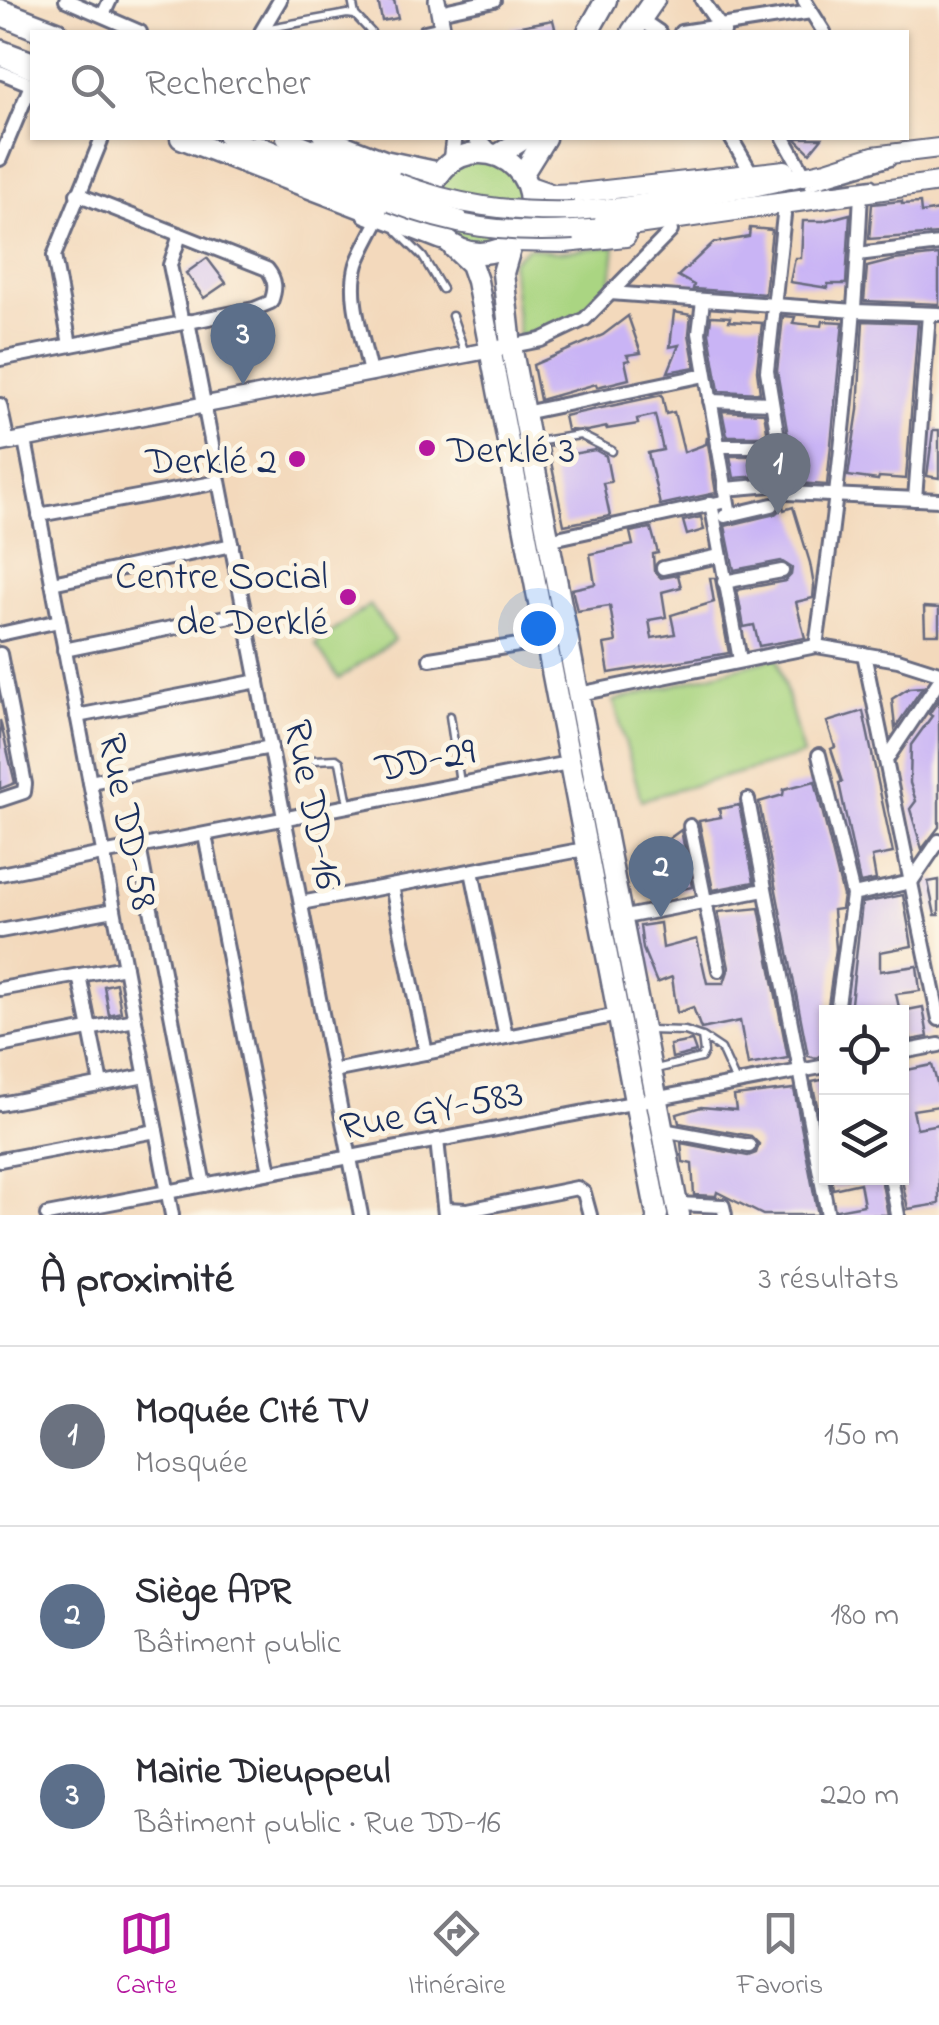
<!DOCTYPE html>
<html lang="fr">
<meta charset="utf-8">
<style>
body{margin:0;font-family:"Indie Flower",sans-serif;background:#f7f7f7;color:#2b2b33}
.controls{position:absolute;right:30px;bottom:30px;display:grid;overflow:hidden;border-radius:0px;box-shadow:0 2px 8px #0004}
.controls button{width:90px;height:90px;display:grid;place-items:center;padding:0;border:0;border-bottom:2px solid #e1e1e2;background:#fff;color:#2b2b33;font:50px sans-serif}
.you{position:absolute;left:538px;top:628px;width:35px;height:35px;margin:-25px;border:8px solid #fff;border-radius:50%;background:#1a73e8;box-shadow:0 0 0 15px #1a73e833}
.badge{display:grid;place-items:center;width:65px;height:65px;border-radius:50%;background:#b5179e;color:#fff;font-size:32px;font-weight:700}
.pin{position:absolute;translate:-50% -82px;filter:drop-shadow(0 2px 5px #0008)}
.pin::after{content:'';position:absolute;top:52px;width:35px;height:30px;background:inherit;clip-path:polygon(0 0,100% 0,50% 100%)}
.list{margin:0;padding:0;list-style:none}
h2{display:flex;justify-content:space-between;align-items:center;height:130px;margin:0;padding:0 40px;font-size:42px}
h2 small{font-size:32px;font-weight:400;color:#7c7c81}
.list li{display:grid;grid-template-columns:65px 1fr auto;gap:30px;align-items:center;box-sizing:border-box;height:180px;padding:0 40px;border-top:2px solid #e1e1e2}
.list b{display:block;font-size:38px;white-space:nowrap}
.list p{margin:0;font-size:32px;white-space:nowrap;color:#7c7c81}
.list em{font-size:32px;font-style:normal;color:#7c7c81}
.icon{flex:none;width:55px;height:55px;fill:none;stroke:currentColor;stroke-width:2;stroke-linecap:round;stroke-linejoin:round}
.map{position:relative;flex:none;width:939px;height:1215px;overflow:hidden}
.search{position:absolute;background:#fff;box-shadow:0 2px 8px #0004;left:30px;right:30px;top:30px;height:110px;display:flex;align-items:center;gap:25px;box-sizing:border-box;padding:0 35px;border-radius:0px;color:#7c7c81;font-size:38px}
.sheet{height:670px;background:#fff}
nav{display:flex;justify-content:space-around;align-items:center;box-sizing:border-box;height:140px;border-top:2px solid #e1e1e2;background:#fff;font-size:28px;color:#7c7c81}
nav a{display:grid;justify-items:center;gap:5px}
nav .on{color:#b5179e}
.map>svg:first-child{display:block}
.green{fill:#aad582;stroke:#628270;stroke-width:2.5}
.building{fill:#c9b4f5}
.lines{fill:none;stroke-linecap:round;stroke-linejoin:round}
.service-casing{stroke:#676a7f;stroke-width:11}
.minor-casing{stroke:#676a7f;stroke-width:18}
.tertiary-casing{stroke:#676a7f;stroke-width:20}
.secondary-casing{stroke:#676a7f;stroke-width:22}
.primary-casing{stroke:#676a7f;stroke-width:25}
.service{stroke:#fff;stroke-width:6}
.minor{stroke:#fff;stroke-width:12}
.tertiary{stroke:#fff;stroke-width:15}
.secondary{stroke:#fff;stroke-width:18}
.primary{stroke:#fff;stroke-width:20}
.service-bridge-casing{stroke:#676a7f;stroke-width:11;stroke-linecap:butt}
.secondary-bridge-casing{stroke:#676a7f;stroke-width:22;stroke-linecap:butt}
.service-bridge{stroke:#fff;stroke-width:6}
.secondary-bridge{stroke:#fff;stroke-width:18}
.poi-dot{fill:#b5179e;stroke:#fcf5e5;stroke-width:4}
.labels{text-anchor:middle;stroke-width:10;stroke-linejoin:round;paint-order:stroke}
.poi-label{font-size:40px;fill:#1b2f5e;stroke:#fcf5e5;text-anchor:end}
.street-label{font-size:40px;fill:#1b2f5e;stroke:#fcf5e5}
</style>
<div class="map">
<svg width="939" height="1215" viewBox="0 0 939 1215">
<rect width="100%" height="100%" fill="#fcf5e5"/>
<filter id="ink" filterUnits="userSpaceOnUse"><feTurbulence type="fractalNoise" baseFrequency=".01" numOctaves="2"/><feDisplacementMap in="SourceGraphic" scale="20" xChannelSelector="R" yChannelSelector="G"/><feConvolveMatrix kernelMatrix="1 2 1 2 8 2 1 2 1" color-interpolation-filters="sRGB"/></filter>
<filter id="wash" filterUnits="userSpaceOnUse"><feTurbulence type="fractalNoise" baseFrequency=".0048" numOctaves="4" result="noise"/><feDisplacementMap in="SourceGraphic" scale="40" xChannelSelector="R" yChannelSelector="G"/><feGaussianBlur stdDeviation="2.25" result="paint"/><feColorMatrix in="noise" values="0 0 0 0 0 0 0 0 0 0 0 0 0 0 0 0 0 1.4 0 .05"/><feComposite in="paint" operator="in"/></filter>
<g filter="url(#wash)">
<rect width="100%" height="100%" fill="#f3d9bc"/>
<g class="green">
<circle cx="481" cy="202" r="44"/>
<path d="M615 246C613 263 613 280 606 295 594 319 544 331 519 337L511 262 528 247 555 252Z"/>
<polygon points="370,605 394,640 339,679 315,644"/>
<polygon points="777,657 803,755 641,800 614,701"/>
</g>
<g id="blocks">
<g class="building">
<polygon points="378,0 394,0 398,18 382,21"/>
<polygon points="553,20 556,32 511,32 510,28"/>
<polygon points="795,138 822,138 810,153"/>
<polygon points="902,201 902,204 920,203 921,213 939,210 939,234 869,239 872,204"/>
<polygon points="850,214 846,284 828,284 828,288 790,282 795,258 801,258 803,221 823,221"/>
<polygon points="750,228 772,230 765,294 693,289 694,285 678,276 713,243 749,237"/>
<polygon points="939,255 939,304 864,301 867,267 894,260"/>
<polygon points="207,258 226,283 204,298 186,273"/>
<polygon points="674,312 691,315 689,334 695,367 668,372 679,345 670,347"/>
<polygon points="628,316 641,353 627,355 630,360 625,361 629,379 597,387 596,384 540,400 533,365 603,335"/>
<polygon points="711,316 730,317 729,321 762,323 757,370 760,393 719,391 709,333"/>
<polygon points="783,316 795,317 793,323 822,326 823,321 843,322 827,485 796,483 777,371"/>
<polygon points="863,321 918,323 906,479 879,477 878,480 848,476 858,410"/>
<polygon points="662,395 666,414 674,412 684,452 706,444 707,437 716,493 660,505 648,453 663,450 655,415 637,419 638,424 607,429 607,427 587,431 567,430 564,416"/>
<polygon points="722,411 764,413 768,436 727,436"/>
<polygon points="933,430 939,430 939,478 927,476"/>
<polygon points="558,445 560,456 595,450 606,456 611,482 603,483 610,516 564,525 548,447"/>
<polygon points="730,456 771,456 774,475 734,478"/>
<polygon points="781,501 782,501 784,510 793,507 810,563 814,586 813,598 796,602 805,638 759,646 754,625 744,627 737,590 785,581 791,575 792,568 781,561 734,570 725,526 775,514 781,509"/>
<polygon points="701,517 704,530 687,535 683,521"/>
<polygon points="651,528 658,553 653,554 654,571 661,578 678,575 681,587 662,592 666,617 649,620 652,638 675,634 671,615 714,602 710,578 715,578 729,653 609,673 604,644 616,642 610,606 577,611 572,589 595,584 590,554 633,545 630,532"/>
<polygon points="924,607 939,608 939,634 925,634"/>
<polygon points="923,687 895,728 892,699 909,688"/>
<polygon points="939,699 939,827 922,849 910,809 916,801 910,783 911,745 932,716 929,714"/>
<polygon points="863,711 893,853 872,857 876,880 860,883 839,783 842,782 831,749 835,747 827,722"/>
<polygon points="0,720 15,783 0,789"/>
<polygon points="815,781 843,896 841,909 833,910 836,949 824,1034 826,1052 816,1058 808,1056 759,802 783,795 784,789"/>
<polygon points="739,805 754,882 713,890 699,821 721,817 719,809"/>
<polygon points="681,830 692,887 668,892 659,846"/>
<polygon points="939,880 939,915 935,915 928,882"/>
<polygon points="903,895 912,946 880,952 880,971 917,966 920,991 896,994 900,1012 887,1012 886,1008 874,1012 850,1012 862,903"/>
<polygon points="759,908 788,1058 748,1065 740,1021 701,1029 693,1007 677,1013 672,977 657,983 643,949 640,926 660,923 663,948 697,939 707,983 724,983 729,968 718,912"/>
<polygon points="116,983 121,1012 109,1015 104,986"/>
<polygon points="923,1007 928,1037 911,1040 910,1036 902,1038 902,1011"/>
<polygon points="692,1041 696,1052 672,1058 670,1045"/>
<polygon points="932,1065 939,1090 939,1106 913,1110 917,1128 939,1124 939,1204 908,1209 902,1180 902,1071"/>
<polygon points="826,1079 826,1118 820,1119 812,1082"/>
<polygon points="794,1089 818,1215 763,1215 717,1192 716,1196 694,1195 692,1164 683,1162 681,1143 748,1156 756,1153 759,1144 751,1136 679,1123 677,1114 701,1107 736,1110 734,1096"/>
<polygon points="831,1178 881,1178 888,1215 838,1215 837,1210 864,1205 860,1183 833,1189"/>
</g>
</g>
</g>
<g filter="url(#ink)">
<use href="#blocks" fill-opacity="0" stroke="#676a7f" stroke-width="2.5"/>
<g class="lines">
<defs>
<g id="service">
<polyline points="352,0 355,15"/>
<polyline points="0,22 32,35"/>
<polyline points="264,29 347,14 355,15 371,32"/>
<polyline points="0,43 32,55"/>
<polyline points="256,138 392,192"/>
<polyline points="808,187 891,162"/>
<polyline points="598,220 873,183"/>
<polyline points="397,231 423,257 442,289"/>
<polyline points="452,316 465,353"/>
<polyline points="536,442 580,435 612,451"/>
<polyline points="450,716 460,783"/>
<polyline points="314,760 336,759 340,762 348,804"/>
<polyline points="649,1030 685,1031 702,1037 704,1052 701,1058 656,1069"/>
<polyline points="703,1037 721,1049 736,1082"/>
</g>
<g id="minor">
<polyline points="66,0 140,32"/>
<polyline points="702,0 724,32"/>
<polyline points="804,0 824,32"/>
<polyline points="439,12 494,0"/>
<polyline points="103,15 110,0"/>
<polyline points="640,19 659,32"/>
<polyline points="261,32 280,0"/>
<polyline points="425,32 442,28"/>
<polyline points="681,32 811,12"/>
<polyline points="0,72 32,85"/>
<polyline points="731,138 752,174"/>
<polyline points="784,138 803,172"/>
<polyline points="0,159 31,85"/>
<polyline points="784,215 767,371 787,493 939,500"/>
<path d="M365 216 378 221C371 235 362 250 357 264 347 298 364 340 370 374"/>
<polyline points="180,235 170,265 182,323"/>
<polyline points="858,254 939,244"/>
<polyline points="610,293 855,311 939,314"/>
<polyline points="703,301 699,333 730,515"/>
<polyline points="188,321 361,1215"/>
<polyline points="70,345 54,256 102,138"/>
<polyline points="511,346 541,340 585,319 671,231"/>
<path d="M0 359 254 309 271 302C276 289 276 280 267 269L77 194"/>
<polyline points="710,401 772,403"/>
<polyline points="0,405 8,443"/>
<polyline points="524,413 705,375"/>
<polyline points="25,440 172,1215"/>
<polyline points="718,446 778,446"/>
<polyline points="725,489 783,484"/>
<polyline points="915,499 929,314"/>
<polyline points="711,503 740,660"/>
<polyline points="39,515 219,482"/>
<polyline points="725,516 772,505"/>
<polyline points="548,540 727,501"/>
<polyline points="663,568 719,556"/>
<polyline points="724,582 782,571"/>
<polyline points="52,583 232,545"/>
<polyline points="0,634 59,621"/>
<path d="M816 646C838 495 854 345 861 193"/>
<polyline points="64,650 245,613"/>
<polyline points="0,654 25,784 24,792 0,800"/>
<polyline points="864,654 939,1019"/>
<polyline points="430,659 544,641"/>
<polyline points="579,694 816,646 898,660 939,673"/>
<polyline points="77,716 258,681"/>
<polyline points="819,755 853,895"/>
<polyline points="886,760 939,681"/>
<polyline points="90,782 271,747"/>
<polyline points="748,800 828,1215"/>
<polyline points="690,826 719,970"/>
<polyline points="205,835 270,1172"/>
<polyline points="139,847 204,1185"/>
<polyline points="472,871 506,1037"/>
<polyline points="0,874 568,763"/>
<polyline points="392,886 426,1053"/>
<polyline points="301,903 585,849"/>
<polyline points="620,918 764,890"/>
<polyline points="0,931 114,910"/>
<polyline points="79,975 101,1084"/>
<polyline points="0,989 125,967"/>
<polyline points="837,1012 853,895 911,882 939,841"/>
<polyline points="0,1046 135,1020"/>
<polyline points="902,1052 939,1045"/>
<polyline points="333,1071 618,1015"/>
<polyline points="0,1104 145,1076"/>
<polyline points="663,1130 749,1146"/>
<polyline points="437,1140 445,1215"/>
<polyline points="0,1160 156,1131"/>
<polyline points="891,1178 898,1215"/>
<polyline points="677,1204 723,1206 725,1215"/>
<polyline points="445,1209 468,1210 577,1188 584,1193 590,1215"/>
<polyline points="47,1215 826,1066"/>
</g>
<g id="tertiary">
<polyline points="437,0 443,32"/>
<polyline points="477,138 492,154"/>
<polyline points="451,162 454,138"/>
<polyline points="0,444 511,346"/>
</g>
<g id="secondary">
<polyline points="228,138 390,202"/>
<polyline points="286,138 395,182"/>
<polyline points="527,185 553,194 579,193 785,170"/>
<polyline points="574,211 622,207 753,187 826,171 873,156 939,148"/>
<polyline points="574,230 623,227 939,182"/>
<polyline points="512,242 565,243 626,237"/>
</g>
<g id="primary">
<polyline points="0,10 57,32"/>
<polyline points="588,32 606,0"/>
<polyline points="632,32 654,0"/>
<polyline points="0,54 32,68"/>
<polyline points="181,138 442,239"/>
<polyline points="324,138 384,161 440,173"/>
<circle cx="480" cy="203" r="50"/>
<polyline points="498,155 525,138"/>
<polyline points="522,175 545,138"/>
<polyline points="512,242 503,273 511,346 679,1215"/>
<polyline points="454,248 471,264 477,281 657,1215"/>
</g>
</defs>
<use href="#service" class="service-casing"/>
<use href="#minor" class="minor-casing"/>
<use href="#tertiary" class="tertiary-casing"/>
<use href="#secondary" class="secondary-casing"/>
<use href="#primary" class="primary-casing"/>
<use href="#service" class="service"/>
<use href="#minor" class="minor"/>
<use href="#tertiary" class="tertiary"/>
<use href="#secondary" class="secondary"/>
<use href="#primary" class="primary"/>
<defs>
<polyline id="service-bridge" points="392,192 463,215"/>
<g id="secondary-bridge">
<path d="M395 182C454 205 511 213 574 211"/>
<path d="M390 202C454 227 506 234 574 230"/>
</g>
</defs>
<use href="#service-bridge" class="service-bridge-casing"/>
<use href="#secondary-bridge" class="secondary-bridge-casing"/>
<use href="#service-bridge" class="service-bridge"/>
<use href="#secondary-bridge" class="secondary-bridge"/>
</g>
</g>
<g class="poi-dot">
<circle cx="427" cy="448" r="10"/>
<circle cx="297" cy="459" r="10"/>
<circle cx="348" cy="597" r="10"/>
</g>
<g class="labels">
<g class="poi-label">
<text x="447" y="462" text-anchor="start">Derklé 3</text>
<text x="277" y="473">Derklé 2</text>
<text x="328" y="588">Centre Social<tspan x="328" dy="46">de Derklé</tspan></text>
</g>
<g class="street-label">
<text transform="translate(425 758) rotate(-11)" y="14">DD-29</text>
<text transform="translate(315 804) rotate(79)" y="14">Rue DD-16</text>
<text transform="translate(130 821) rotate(79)" y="14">Rue DD-58</text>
<text transform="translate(431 1108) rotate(-11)" y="14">Rue GY-583</text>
</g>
</g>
</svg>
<div class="controls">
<button><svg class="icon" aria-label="locate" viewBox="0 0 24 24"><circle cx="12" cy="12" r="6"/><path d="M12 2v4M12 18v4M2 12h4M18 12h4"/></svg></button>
<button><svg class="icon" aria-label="layers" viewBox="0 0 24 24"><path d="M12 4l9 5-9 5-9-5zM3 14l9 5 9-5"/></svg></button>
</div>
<div class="you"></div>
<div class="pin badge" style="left:778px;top:515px;background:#6b7280">1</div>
<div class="pin badge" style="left:661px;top:918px;background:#5c6f8a">2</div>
<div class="pin badge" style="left:243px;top:385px;background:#5c6f8a">3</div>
<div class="search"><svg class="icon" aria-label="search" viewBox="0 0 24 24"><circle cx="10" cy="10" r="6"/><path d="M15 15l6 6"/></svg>Rechercher</div>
</div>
<section class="sheet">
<h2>À proximité<small>3 résultats</small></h2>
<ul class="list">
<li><span class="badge" style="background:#6b7280">1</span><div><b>Moquée CIté TV</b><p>Mosquée</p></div><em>150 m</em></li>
<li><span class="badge" style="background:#5c6f8a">2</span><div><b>Siège APR</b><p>Bâtiment public</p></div><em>180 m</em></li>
<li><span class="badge" style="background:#5c6f8a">3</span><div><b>Mairie Dieuppeul</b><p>Bâtiment public · Rue DD-16</p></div><em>220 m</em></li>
</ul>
</section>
<nav>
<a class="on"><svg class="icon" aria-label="map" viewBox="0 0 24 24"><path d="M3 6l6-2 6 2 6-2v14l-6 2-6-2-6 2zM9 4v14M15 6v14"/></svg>Carte</a>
<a><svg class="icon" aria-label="directions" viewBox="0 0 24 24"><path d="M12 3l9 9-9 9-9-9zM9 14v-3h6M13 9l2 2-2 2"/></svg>Itinéraire</a>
<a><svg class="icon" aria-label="saved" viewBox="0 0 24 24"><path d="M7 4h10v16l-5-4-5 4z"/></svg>Favoris</a>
</nav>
